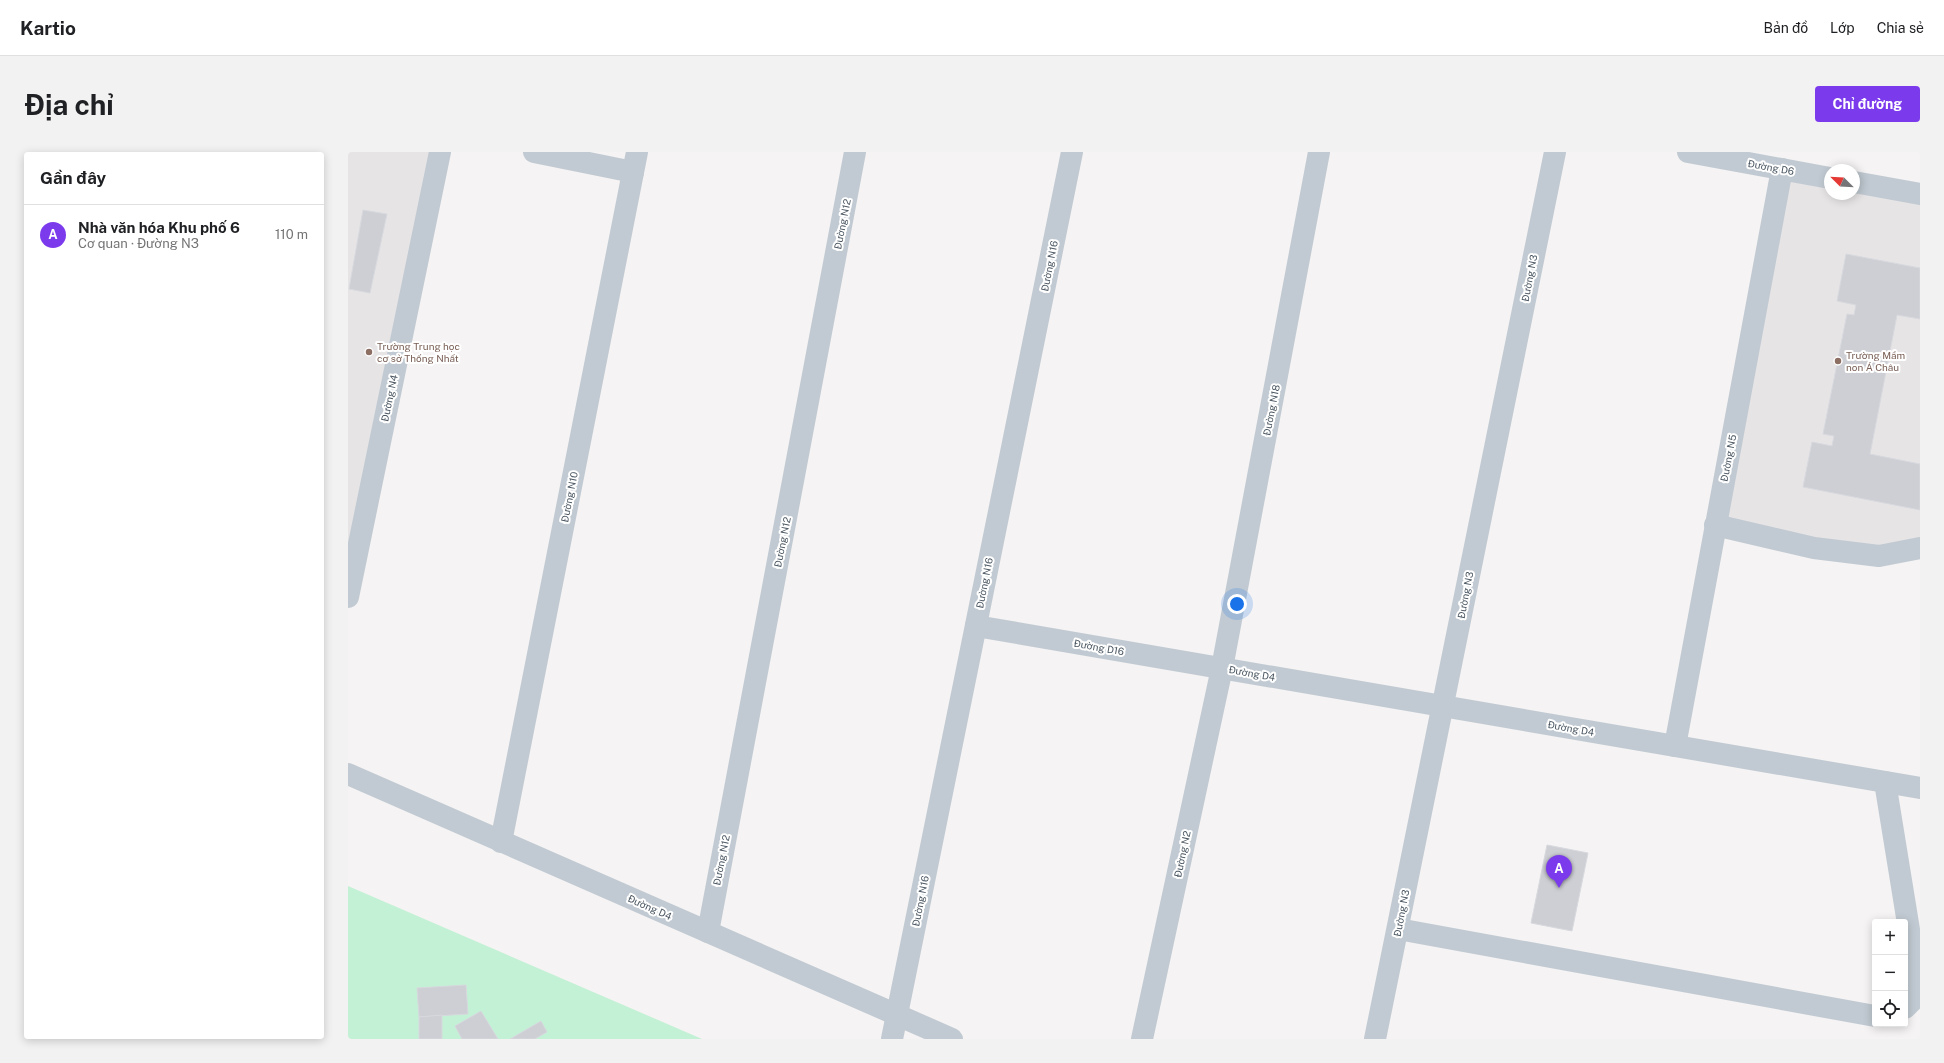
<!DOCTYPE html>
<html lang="vi">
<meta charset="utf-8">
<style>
body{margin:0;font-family:"Public Sans",sans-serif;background:#f2f2f2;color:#202124}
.controls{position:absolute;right:12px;bottom:12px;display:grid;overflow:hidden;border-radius:4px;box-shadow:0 2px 10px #0003}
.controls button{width:36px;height:36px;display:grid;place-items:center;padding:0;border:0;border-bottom:1px solid #e0e0e0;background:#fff;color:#202124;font:20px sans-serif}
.compass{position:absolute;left:1476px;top:12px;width:36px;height:36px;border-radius:50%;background:#fff;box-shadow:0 2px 10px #0003;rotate:294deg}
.you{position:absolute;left:889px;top:452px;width:14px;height:14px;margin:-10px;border:3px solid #fff;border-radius:50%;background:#1a73e8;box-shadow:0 0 0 6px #1a73e833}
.badge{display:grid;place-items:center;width:26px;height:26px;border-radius:50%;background:#7c3aed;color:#fff;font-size:13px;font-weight:700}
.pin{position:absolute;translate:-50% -33px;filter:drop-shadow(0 1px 2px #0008)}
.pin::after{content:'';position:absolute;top:21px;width:14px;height:12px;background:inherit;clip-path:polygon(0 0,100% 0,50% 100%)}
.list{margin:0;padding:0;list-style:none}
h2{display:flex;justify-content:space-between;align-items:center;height:52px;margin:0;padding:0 16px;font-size:17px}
h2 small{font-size:13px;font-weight:400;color:#757577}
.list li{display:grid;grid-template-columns:26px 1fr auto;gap:12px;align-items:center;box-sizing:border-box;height:60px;padding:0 16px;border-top:1px solid #e0e0e0}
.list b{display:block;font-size:15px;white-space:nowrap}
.list p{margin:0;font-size:13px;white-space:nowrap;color:#757577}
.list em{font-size:13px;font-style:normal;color:#757577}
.icon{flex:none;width:22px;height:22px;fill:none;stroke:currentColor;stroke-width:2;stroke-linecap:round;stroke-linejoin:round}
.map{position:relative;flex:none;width:1572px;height:887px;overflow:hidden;border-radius:4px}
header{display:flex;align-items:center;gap:24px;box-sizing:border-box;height:56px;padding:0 20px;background:#fff;border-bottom:1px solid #e0e0e0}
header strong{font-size:19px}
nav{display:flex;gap:22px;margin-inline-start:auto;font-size:14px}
.intro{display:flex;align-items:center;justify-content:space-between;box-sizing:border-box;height:96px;padding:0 24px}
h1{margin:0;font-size:28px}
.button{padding:10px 18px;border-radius:4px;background:#7c3aed;color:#fff;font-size:14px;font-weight:700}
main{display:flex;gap:24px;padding:0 24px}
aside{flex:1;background:#fff;border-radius:4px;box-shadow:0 2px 10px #0003}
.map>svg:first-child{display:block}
.education{fill:#e6e4e5}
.green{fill:#c3f1d5}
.building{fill:#cdcfd5;stroke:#d7d9de}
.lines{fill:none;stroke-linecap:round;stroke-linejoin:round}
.minor{stroke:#c1cad2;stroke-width:22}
.education-dot{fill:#8d6e63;stroke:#fff;stroke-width:1.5}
.labels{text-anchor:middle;stroke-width:4;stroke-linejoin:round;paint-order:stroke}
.street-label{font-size:10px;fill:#4a5661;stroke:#fff}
.education-label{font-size:10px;fill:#785e54;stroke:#fff;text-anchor:start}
</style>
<header>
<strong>Kartio</strong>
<nav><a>Bản đồ</a><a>Lớp</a><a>Chia sẻ</a></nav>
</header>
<div class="intro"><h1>Địa chỉ</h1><a class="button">Chỉ đường</a></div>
<main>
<aside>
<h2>Gần đây<small></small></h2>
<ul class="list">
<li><span class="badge">A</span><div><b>Nhà văn hóa Khu phố 6</b><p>Cơ quan · Đường N3</p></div><em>110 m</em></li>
</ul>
</aside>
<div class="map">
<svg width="1572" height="887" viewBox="0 0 1572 887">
<rect width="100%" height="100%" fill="#f5f3f3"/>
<g class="education">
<polygon points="0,0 83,0 0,400"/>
<polygon points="1442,29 1482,36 1482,42 1506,42 1506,40 1572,52 1572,387 1530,395 1468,387 1378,366"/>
</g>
<polygon class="green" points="0,734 354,887 0,887"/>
<g class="building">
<polygon points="15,58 39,62 22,141 1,137"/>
<polygon points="1498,102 1572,116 1572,167 1549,163 1522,302 1572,312 1572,358 1455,335 1464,290 1484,294 1486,284 1475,282 1499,162 1506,163 1508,153 1489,149"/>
<polygon points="1199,693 1240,701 1224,779 1183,771"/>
<polygon points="118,833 120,862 71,865 69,836"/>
<polygon points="133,859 150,887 114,887 107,874"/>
<polygon points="94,863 94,887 71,887 71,865"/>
<polygon points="193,869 199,880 187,887 162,887"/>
</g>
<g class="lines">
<g class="minor">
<polyline points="186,0 285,20"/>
<polyline points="1340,0 1482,26"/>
<polyline points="1506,30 1572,42"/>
<polyline points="1367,373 1466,396 1531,404 1572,396"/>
<polyline points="0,445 92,0"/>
<polyline points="628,474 1572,636"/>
<polyline points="1327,594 1434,17"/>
<polyline points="0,622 604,887"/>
<polyline points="1537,630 1570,833 1564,849 1557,856"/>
<polyline points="153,690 289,0"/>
<polyline points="1050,777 1527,864"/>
<polyline points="360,780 507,0"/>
<polyline points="544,887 724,0"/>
<polyline points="794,887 874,516 971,0"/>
<polyline points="1027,887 1207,0"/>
</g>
</g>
<g class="education-dot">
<circle cx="21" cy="200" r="4"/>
<circle cx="1490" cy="209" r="4"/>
</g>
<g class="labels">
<g class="street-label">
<text transform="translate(1423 15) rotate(10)" y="4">Đường D6</text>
<text transform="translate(494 72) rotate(-79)" y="4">Đường N12</text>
<text transform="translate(701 114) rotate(-79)" y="4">Đường N16</text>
<text transform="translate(1181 126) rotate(-79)" y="4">Đường N3</text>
<text transform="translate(41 246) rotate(-78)" y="4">Đường N4</text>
<text transform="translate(923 258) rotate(-79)" y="4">Đường N18</text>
<text transform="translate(1380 306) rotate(-79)" y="4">Đường N5</text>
<text transform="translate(221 345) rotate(-79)" y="4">Đường N10</text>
<text transform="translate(434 390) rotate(-79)" y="4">Đường N12</text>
<text transform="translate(636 431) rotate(-79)" y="4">Đường N16</text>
<text transform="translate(1117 443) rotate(-79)" y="4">Đường N3</text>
<text transform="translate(751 495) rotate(10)" y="4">Đường D16</text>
<text transform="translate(904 521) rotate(10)" y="4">Đường D4</text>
<text transform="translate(1223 576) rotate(10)" y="4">Đường D4</text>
<text transform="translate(834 702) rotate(-78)" y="4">Đường N2</text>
<text transform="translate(373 708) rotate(-79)" y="4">Đường N12</text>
<text transform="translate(572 749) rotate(-79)" y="4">Đường N16</text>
<text transform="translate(302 755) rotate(24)" y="4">Đường D4</text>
<text transform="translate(1053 761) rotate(-79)" y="4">Đường N3</text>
</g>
<g class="education-label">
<text x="29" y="198">Trường Trung học<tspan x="29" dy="12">cơ sở Thống Nhất</tspan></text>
<text x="1498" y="207">Trường Mầm<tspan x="1498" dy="12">non Á Châu</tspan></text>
</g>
</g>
</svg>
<div class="controls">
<button>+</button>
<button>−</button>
<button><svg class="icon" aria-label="locate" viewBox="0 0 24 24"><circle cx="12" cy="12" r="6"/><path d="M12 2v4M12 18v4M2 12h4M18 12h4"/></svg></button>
</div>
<svg class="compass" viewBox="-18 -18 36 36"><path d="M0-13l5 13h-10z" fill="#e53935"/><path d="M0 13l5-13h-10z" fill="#757577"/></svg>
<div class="you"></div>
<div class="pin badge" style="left:1211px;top:736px">A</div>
</div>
</main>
